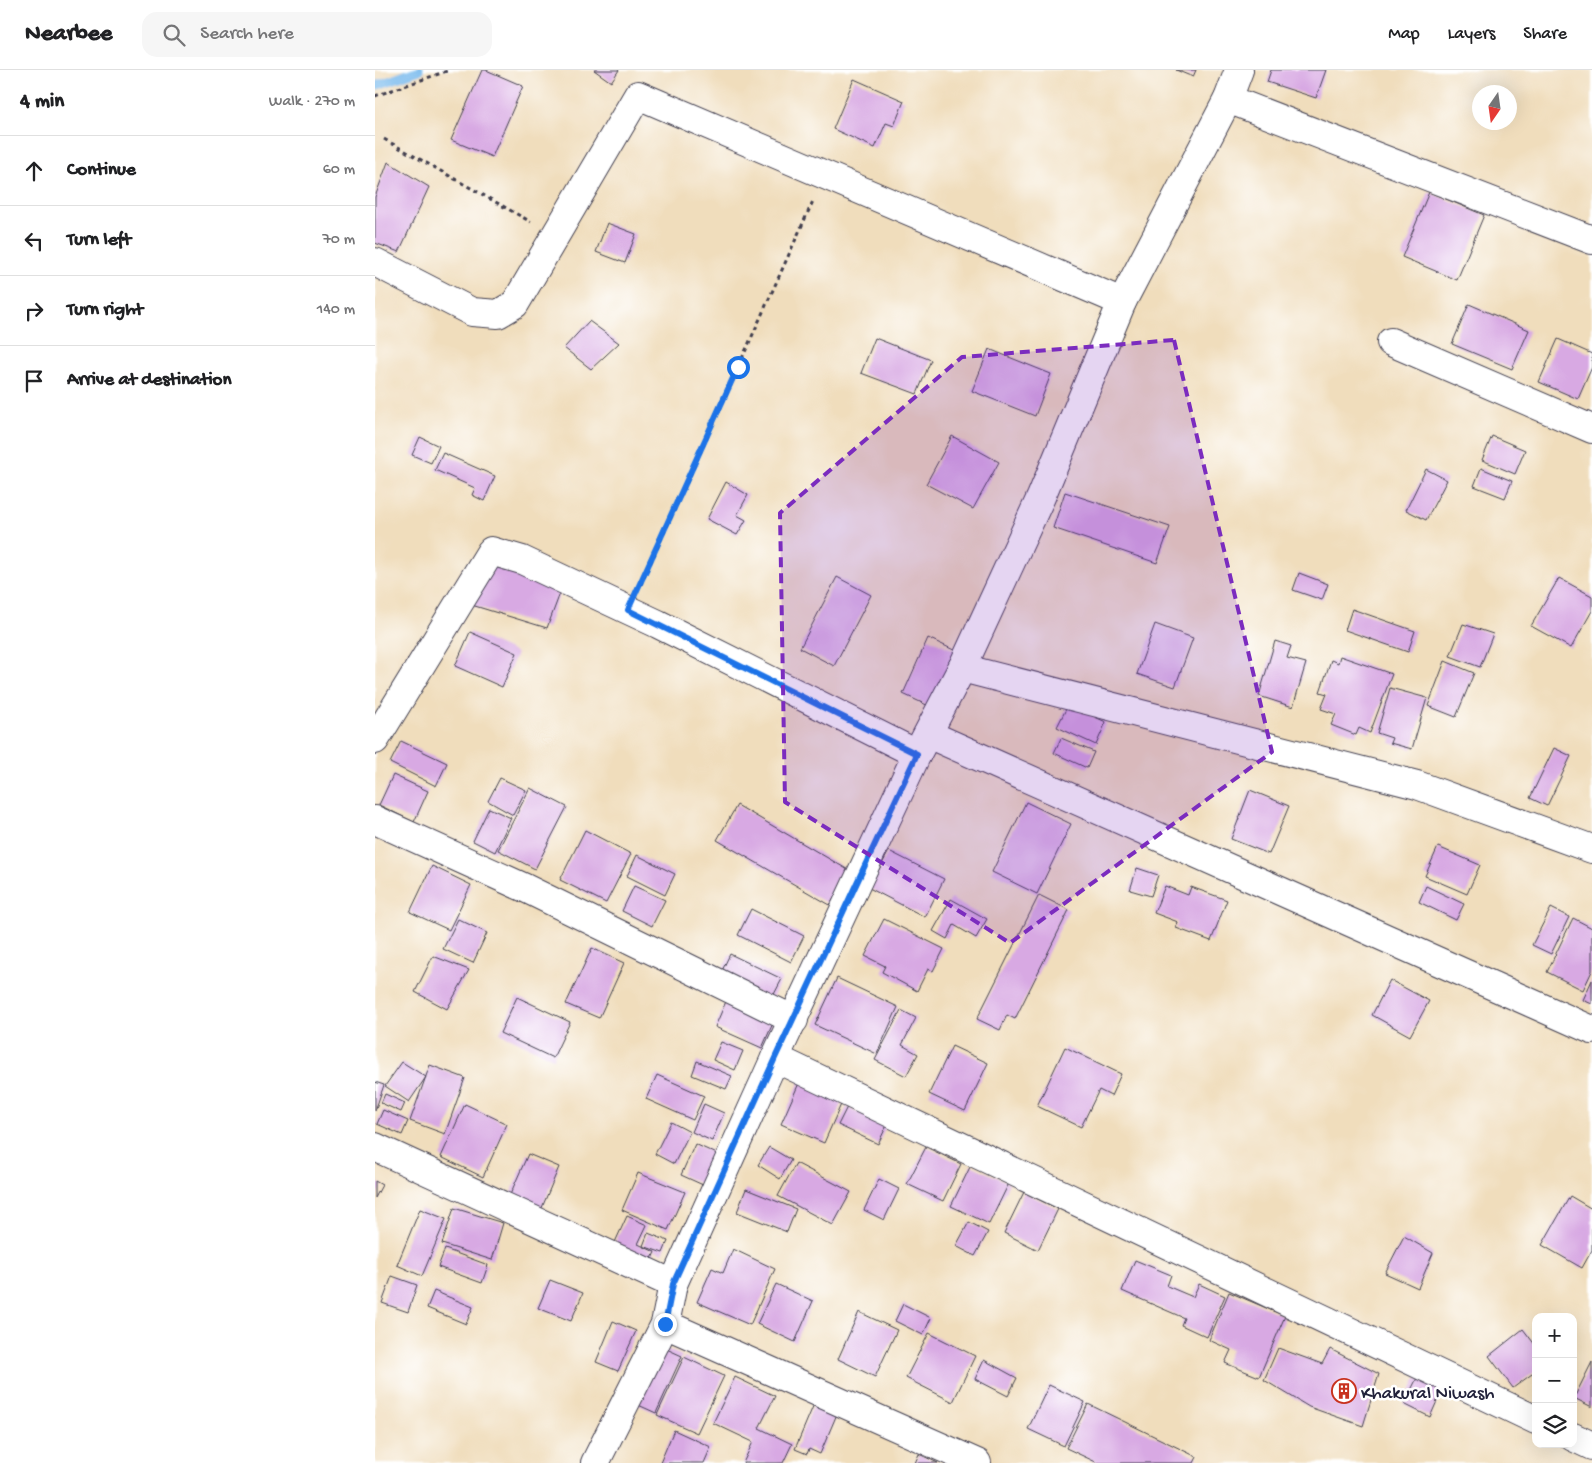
<!DOCTYPE html>
<meta charset="utf-8">
<style>
body{margin:0;font-family:"Gochi Hand",sans-serif;background:#f6f6f6;color:#202124}
.controls{position:absolute;right:15px;bottom:15px;display:grid;overflow:hidden;border-radius:10px;box-shadow:0 5px 20px #0002}
.controls button{width:45px;height:45px;display:grid;place-items:center;padding:0;border:0;border-bottom:1px solid #e0e0e0;background:#fff;color:#202124;font:25px sans-serif}
.compass{position:absolute;left:1097px;top:15px;width:45px;height:45px;border-radius:50%;background:#fff;box-shadow:0 5px 20px #0002;rotate:193deg}
.stop{position:absolute;width:15px;height:15px;margin:-11px;border:4px solid #1a73e8;border-radius:50%;background:#fff}
.stop.end{background:#1a73e8;border-color:#fff;box-shadow:0 1px 5px #0008}
.list{margin:0;padding:0;list-style:none}
h2{display:flex;justify-content:space-between;align-items:center;height:65px;margin:0;padding:0 20px;font-size:21px}
h2 small{font-size:16px;font-weight:400;color:#757577}
.list li{display:grid;grid-template-columns:32px 1fr auto;gap:15px;align-items:center;box-sizing:border-box;height:70px;padding:0 20px;border-top:1px solid #e0e0e0}
.list b{display:block;font-size:19px;white-space:nowrap}
.list em{font-size:16px;font-style:normal;color:#757577}
.icon{flex:none;width:28px;height:28px;fill:none;stroke:currentColor;stroke-width:2;stroke-linecap:round;stroke-linejoin:round}
.map{position:relative;flex:none;width:1217px;height:1393px;overflow:hidden}
header{display:flex;align-items:center;gap:30px;box-sizing:border-box;height:70px;padding:0 25px;background:#fff;border-bottom:1px solid #e0e0e0}
header strong{font-size:24px}
nav{display:flex;gap:28px;margin-inline-start:auto;font-size:18px}
.search{width:350px;height:45px;background:#f6f6f6;display:flex;align-items:center;gap:12px;box-sizing:border-box;padding:0 18px;border-radius:15px;color:#757577;font-size:19px}
main{display:flex}
aside{flex:1;background:#fff}
.map>svg:first-child{display:block}
.lines{fill:none;stroke-linecap:round;stroke-linejoin:round}
.stream{stroke:#78baed;stroke-width:9}
.building{fill:#d8a9e3}
.minor-casing{stroke:#413e4e;stroke-width:30}
.path{stroke:#413e4e;stroke-width:3;stroke-dasharray:4 4;stroke-linecap:butt}
.minor{stroke:#fff;stroke-width:28}
.route{stroke:#1a73e8;stroke-width:6}
.marked{fill:#7b2cbf;fill-opacity:0.2;stroke:#7b2cbf;stroke-width:4;stroke-dasharray:10 6;stroke-linejoin:round}
.labels{text-anchor:middle;stroke-width:5;stroke-linejoin:round;paint-order:stroke}
.poi-label{font-size:19px;fill:#22223b;stroke:#fff;text-anchor:start}
</style>
<header>
<strong>Nearbee</strong>
<div class="search"><svg class="icon" aria-label="search" viewBox="0 0 24 24"><circle cx="10" cy="10" r="6"/><path d="M15 15l6 6"/></svg>Search here</div>
<nav><a>Map</a><a>Layers</a><a>Share</a></nav>
</header>
<main>
<aside>
<h2>4 min<small>Walk · 270 m</small></h2>
<ul class="list">
<li><svg class="icon" aria-label="ahead" viewBox="0 0 24 24"><path d="M12 20V5M6 11l6-6 6 6"/></svg><div><b>Continue</b></div><em>60 m</em></li>
<li><svg class="icon" aria-label="left" viewBox="0 0 24 24"><path d="M17 20v-9H6M10 6l-5 5 5 5"/></svg><div><b>Turn left</b></div><em>70 m</em></li>
<li><svg class="icon" aria-label="right" viewBox="0 0 24 24"><path d="M7 20v-9h11M14 6l5 5-5 5"/></svg><div><b>Turn right</b></div><em>140 m</em></li>
<li><svg class="icon" aria-label="arrive" viewBox="0 0 24 24"><path d="M6 21V4h12l-3 4 3 4H6"/></svg><div><b>Arrive at destination</b></div></li>
</ul>
</aside>
<div class="map">
<svg width="1217" height="1393" viewBox="0 0 1217 1393">
<rect width="100%" height="100%" fill="#fff"/>
<filter id="ink" filterUnits="userSpaceOnUse"><feTurbulence type="fractalNoise" baseFrequency=".02" numOctaves="2"/><feDisplacementMap in="SourceGraphic" scale="10" xChannelSelector="R" yChannelSelector="G"/><feConvolveMatrix kernelMatrix="1 2 1 2 8 2 1 2 1" color-interpolation-filters="sRGB"/></filter>
<filter id="wash" filterUnits="userSpaceOnUse"><feTurbulence type="fractalNoise" baseFrequency=".0096" numOctaves="4" result="noise"/><feDisplacementMap in="SourceGraphic" scale="20" xChannelSelector="R" yChannelSelector="G"/><feGaussianBlur stdDeviation="1.12" result="paint"/><feColorMatrix in="noise" values="0 0 0 0 0 0 0 0 0 0 0 0 0 0 0 0 0 1.4 0 .05"/><feComposite in="paint" operator="in"/></filter>
<g filter="url(#wash)">
<rect width="100%" height="100%" fill="#f0ddbc"/>
<g class="lines">
<polyline class="stream" points="0,16 44,0"/>
</g>
<g id="blocks">
<g class="building">
<polygon points="107,0 111,0 148,16 117,87 76,70"/>
<polygon points="219,0 244,0 236,12"/>
<polygon points="801,0 821,0 818,7"/>
<polygon points="896,0 951,0 941,28 892,12"/>
<polygon points="479,9 529,31 519,56 511,53 500,78 458,59"/>
<polygon points="13,92 54,117 24,182 0,173 0,127"/>
<polygon points="1054,122 1109,145 1082,210 1027,187"/>
<polygon points="232,153 261,164 250,193 221,182"/>
<polygon points="1094,234 1154,260 1137,299 1077,274"/>
<polygon points="214,251 244,273 216,299 189,278"/>
<polygon points="500,268 556,290 542,324 486,303"/>
<polygon points="1183,269 1217,284 1217,297 1203,329 1164,312"/>
<polygon points="614,279 676,304 660,346 597,321"/>
<polygon points="577,366 624,392 598,439 551,414"/>
<polygon points="1117,366 1150,380 1140,404 1107,390"/>
<polygon points="45,367 64,376 56,393 37,385"/>
<polygon points="68,383 120,406 109,431 97,425 100,418 60,400"/>
<polygon points="1106,398 1137,411 1130,428 1099,416"/>
<polygon points="1051,399 1072,410 1051,450 1031,440"/>
<polygon points="351,412 373,425 362,445 371,450 362,465 332,449"/>
<polygon points="690,422 795,457 782,493 678,458"/>
<polygon points="119,491 187,518 172,558 90,533"/>
<polygon points="924,503 953,514 947,530 918,520"/>
<polygon points="462,507 496,525 459,596 425,578"/>
<polygon points="1184,508 1217,526 1217,541 1196,578 1156,556"/>
<polygon points="977,539 1040,561 1033,582 970,560"/>
<polygon points="780,554 818,568 800,617 762,604"/>
<polygon points="1088,554 1118,564 1105,597 1075,586"/>
<polygon points="95,562 142,583 127,617 80,596"/>
<polygon points="553,568 581,581 556,637 528,624"/>
<polygon points="900,571 916,576 912,588 931,593 918,637 884,626"/>
<polygon points="965,586 1017,604 995,663 984,658 981,665 956,655 961,644 946,639 952,624 945,622 956,590 963,593"/>
<polygon points="1070,591 1099,603 1081,647 1053,636"/>
<polygon points="1015,618 1052,628 1037,679 1015,673 1017,668 1002,663"/>
<polygon points="693,635 731,652 721,675 682,657"/>
<polygon points="686,668 719,682 712,698 679,683"/>
<polygon points="26,671 72,693 61,716 15,693"/>
<polygon points="1179,678 1196,686 1172,736 1155,728"/>
<polygon points="18,705 53,721 39,752 4,735"/>
<polygon points="125,708 151,720 138,745 113,731"/>
<polygon points="155,718 192,737 160,799 123,780"/>
<polygon points="875,720 914,736 894,784 856,769"/>
<polygon points="651,732 696,754 662,824 617,802"/>
<polygon points="362,735 475,801 455,835 342,770"/>
<polygon points="114,738 136,748 120,782 98,771"/>
<polygon points="210,760 256,784 231,833 185,810"/>
<polygon points="1063,777 1105,795 1092,824 1050,806"/>
<polygon points="514,781 569,809 550,847 494,818"/>
<polygon points="262,785 300,804 290,825 252,806"/>
<polygon points="57,796 96,815 74,860 35,842"/>
<polygon points="762,798 783,805 776,826 755,820"/>
<polygon points="259,816 290,830 277,856 247,841"/>
<polygon points="790,816 813,825 816,817 852,830 836,871 801,858 803,852 779,843"/>
<polygon points="1051,816 1089,834 1081,850 1044,832"/>
<polygon points="664,825 694,840 640,949 632,945 625,960 602,949"/>
<polygon points="576,829 612,849 601,868 579,855 572,869 558,861"/>
<polygon points="1176,838 1194,847 1176,884 1157,875"/>
<polygon points="376,839 429,866 416,892 363,865"/>
<polygon points="1198,848 1217,858 1217,901 1208,920 1172,902"/>
<polygon points="83,849 112,863 98,893 68,879"/>
<polygon points="509,849 569,879 558,901 553,899 542,921 507,902 510,896 490,886"/>
<polygon points="217,878 249,893 224,948 191,934"/>
<polygon points="355,884 407,909 396,930 345,905"/>
<polygon points="58,886 94,900 72,939 40,922"/>
<polygon points="462,908 523,937 502,984 440,955"/>
<polygon points="1015,910 1054,931 1035,966 997,945"/>
<polygon points="1217,910 1217,934 1208,930"/>
<polygon points="355,922 402,944 387,978 340,957"/>
<polygon points="142,927 195,952 178,988 125,963"/>
<polygon points="526,940 541,948 527,975 543,984 531,1006 500,990"/>
<polygon points="346,972 368,981 360,1000 338,990"/>
<polygon points="577,976 613,993 590,1041 554,1024"/>
<polygon points="690,977 746,1004 736,1026 724,1020 706,1057 662,1036"/>
<polygon points="322,991 357,1006 351,1019 317,1005"/>
<polygon points="27,992 51,1007 34,1032 10,1016"/>
<polygon points="55,995 90,1008 70,1064 35,1051"/>
<polygon points="428,1004 471,1023 449,1073 406,1054"/>
<polygon points="282,1005 329,1026 318,1050 271,1029"/>
<polygon points="0,1012 9,1015 0,1041"/>
<polygon points="10,1024 30,1033 26,1042 6,1033"/>
<polygon points="90,1034 132,1054 108,1107 66,1087"/>
<polygon points="329,1034 349,1043 337,1071 317,1062"/>
<polygon points="472,1037 512,1055 503,1074 463,1055"/>
<polygon points="8,1040 33,1051 27,1065 2,1054"/>
<polygon points="296,1052 315,1062 299,1094 280,1084"/>
<polygon points="320,1074 342,1084 328,1115 306,1105"/>
<polygon points="394,1077 416,1090 405,1109 383,1095"/>
<polygon points="551,1077 586,1094 568,1131 532,1114"/>
<polygon points="153,1084 184,1097 166,1140 134,1127"/>
<polygon points="421,1093 476,1122 458,1155 403,1126"/>
<polygon points="596,1095 634,1113 614,1154 576,1136"/>
<polygon points="263,1103 310,1122 293,1160 247,1140"/>
<polygon points="504,1109 524,1119 509,1150 489,1140"/>
<polygon points="0,1111 7,1115 0,1128"/>
<polygon points="371,1119 421,1139 412,1162 362,1142"/>
<polygon points="649,1122 683,1139 663,1180 629,1163"/>
<polygon points="1195,1126 1217,1139 1217,1180 1207,1198 1167,1175"/>
<polygon points="79,1138 128,1153 117,1190 67,1174"/>
<polygon points="45,1139 71,1149 47,1206 22,1195"/>
<polygon points="252,1146 272,1155 263,1174 280,1182 273,1198 236,1181"/>
<polygon points="594,1152 613,1162 600,1186 581,1176"/>
<polygon points="273,1163 293,1171 288,1183 268,1176"/>
<polygon points="1029,1166 1058,1183 1043,1218 1010,1203"/>
<polygon points="70,1179 113,1195 107,1213 63,1197"/>
<polygon points="358,1179 400,1199 375,1255 322,1232 337,1198 348,1203"/>
<polygon points="760,1190 796,1205 792,1216 818,1227 824,1214 850,1226 832,1267 806,1255 809,1248 747,1221"/>
<polygon points="17,1206 42,1215 33,1242 7,1233"/>
<polygon points="175,1210 208,1223 196,1251 163,1238"/>
<polygon points="401,1214 438,1231 420,1272 382,1254"/>
<polygon points="59,1221 98,1237 91,1254 52,1238"/>
<polygon points="854,1222 910,1246 884,1307 850,1293 856,1280 834,1270"/>
<polygon points="528,1234 556,1248 548,1265 520,1251"/>
<polygon points="484,1242 522,1260 500,1307 463,1289"/>
<polygon points="238,1251 261,1261 243,1301 221,1292"/>
<polygon points="1148,1259 1161,1276 1161,1301 1138,1318 1114,1286"/>
<polygon points="554,1263 600,1286 578,1332 531,1308"/>
<polygon points="285,1276 307,1286 281,1343 259,1333"/>
<polygon points="903,1278 947,1294 955,1279 1004,1304 988,1356 934,1337 889,1310"/>
<polygon points="309,1287 349,1306 322,1363 282,1345"/>
<polygon points="609,1290 642,1308 633,1326 600,1309"/>
<polygon points="1217,1292 1217,1337 1199,1328"/>
<polygon points="360,1307 400,1326 384,1358 417,1374 408,1393 368,1393 378,1372 338,1353"/>
<polygon points="1042,1308 1067,1320 1055,1347 1029,1334"/>
<polygon points="674,1315 710,1332 689,1376 653,1359"/>
<polygon points="439,1334 462,1344 445,1384 434,1379 432,1384 420,1379"/>
<polygon points="713,1334 822,1387 819,1393 723,1393 691,1378"/>
<polygon points="299,1360 336,1377 329,1393 285,1393"/>
<polygon points="544,1384 563,1393 540,1393"/>
</g>
</g>
</g>
<g filter="url(#ink)">
<use href="#blocks" fill-opacity="0" stroke="#413e4e" stroke-width="1"/>
<g class="lines">
<defs>
<g id="minor">
<polyline points="853,29 1217,170"/>
<polyline points="0,192 97,242 123,244 140,234 263,25 747,232 666,427 587,598 542,684 400,988 298,1214 290,1254 220,1393"/>
<polyline points="747,232 853,29 864,0"/>
<polyline points="1016,272 1217,359"/>
<polyline points="587,598 1042,715 1217,779"/>
<polyline points="553,664 1217,960"/>
<polyline points="0,670 116,481 147,490 283,554 542,684"/>
<polyline points="0,750 150,818 419,950"/>
<polyline points="400,988 1161,1350"/>
<polyline points="0,1077 298,1214"/>
<polyline points="290,1254 602,1393"/>
<polyline points="1198,1367 1217,1376"/>
</g>
</defs>
<use href="#minor" class="minor-casing"/>
<g class="path">
<polyline points="0,26 75,0"/>
<polyline points="9,69 156,152"/>
<polyline points="265,515 438,131"/>
</g>
<use href="#minor" class="minor"/>
</g>
</g>
<g class="lines" filter="url(#ink)">
<polyline class="route" points="290,1254 298,1214 400,988 542,684 253,540 363,297"/>
</g>
<path class="marked" d="M799 270 897 682 635 873 410 732 405 443 587 287Z"/>
<defs>
<symbol id="building-ring" viewBox="-11 -11 22 22"><circle r="9.5" fill="#fff" stroke="#c8321e" stroke-width="1.5"/><path d="M-4-6H4V6H1V3H-1V6H-4ZM-2.5-4.3h1.7v1.8h-1.7ZM.8-4.3h1.7v1.8H.8ZM-2.5-1h1.7V.8h-1.7ZM.8-1h1.7V.8H.8Z" fill="#c8321e"/></symbol>
</defs>
<g fill-rule="evenodd">
<use href="#building-ring" x="955" y="1307" width="28" height="28"/>
</g>
<g class="labels">
<g class="poi-label">
<text x="986" y="1328">Khakural Niwash</text>
</g>
</g>
</svg>
<div class="controls">
<button>+</button>
<button>−</button>
<button><svg class="icon" aria-label="layers" viewBox="0 0 24 24"><path d="M12 4l9 5-9 5-9-5zM3 14l9 5 9-5"/></svg></button>
</div>
<svg class="compass" viewBox="-18 -18 36 36"><path d="M0-13l5 13h-10z" fill="#e53935"/><path d="M0 13l5-13h-10z" fill="#757577"/></svg>
<div class="stop" style="left:363px;top:297px"></div>
<div class="stop end" style="left:290px;top:1254px"></div>
</div>
</main>
